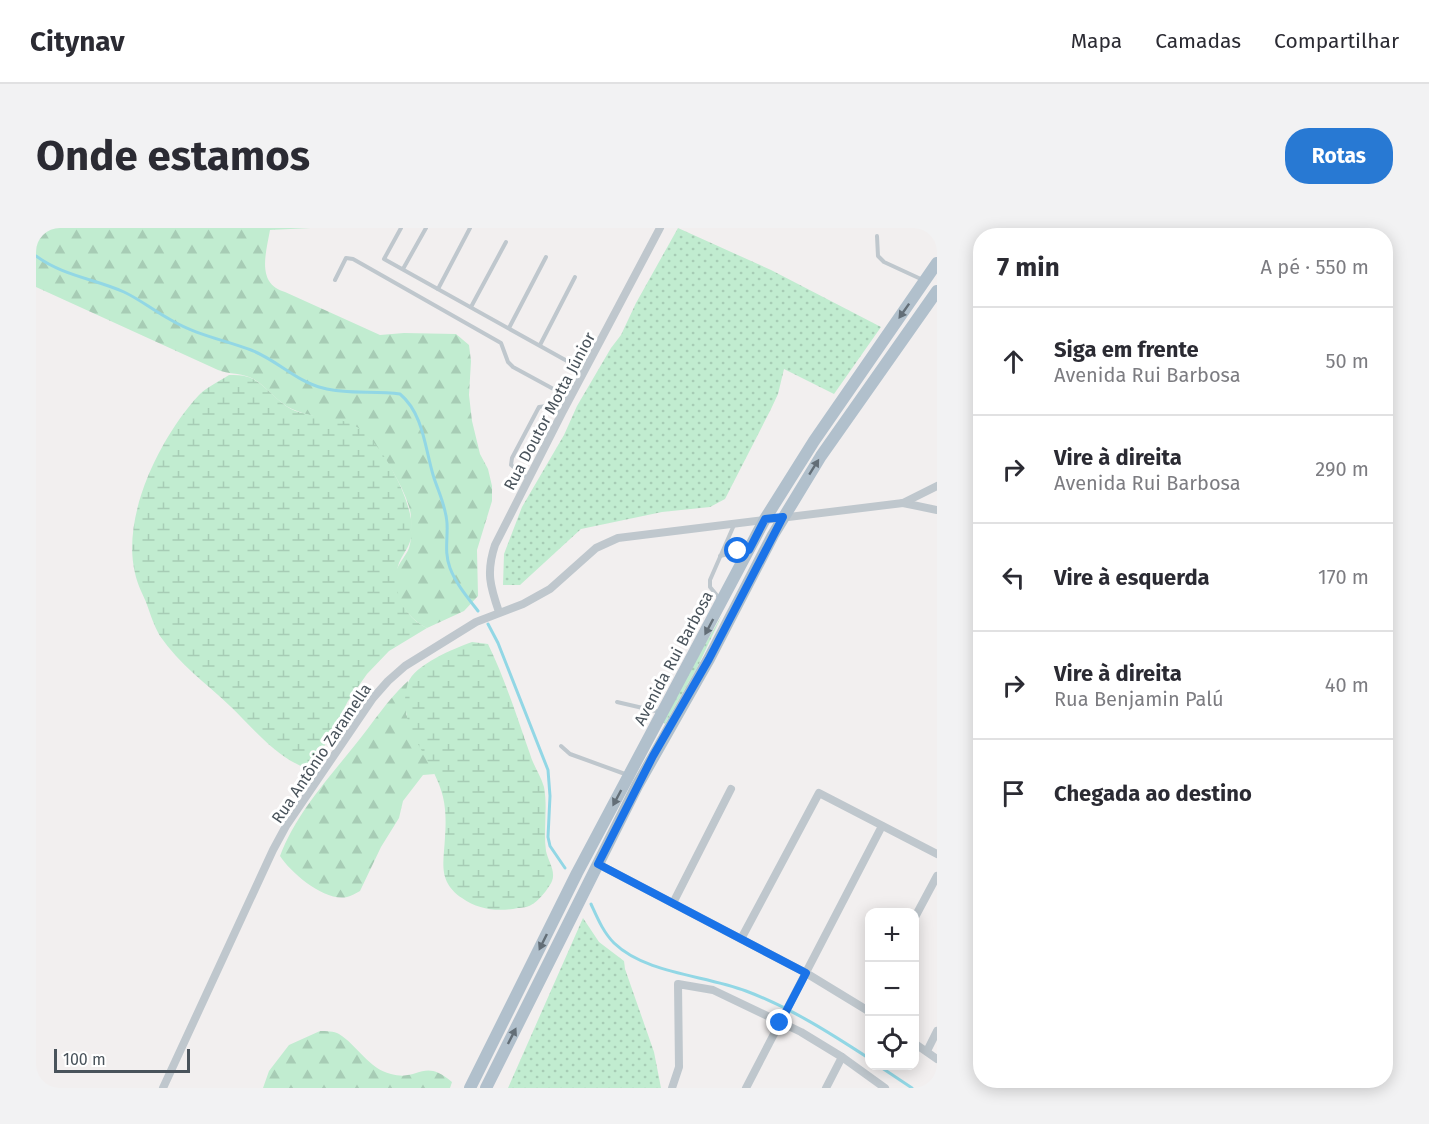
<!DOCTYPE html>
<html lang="pt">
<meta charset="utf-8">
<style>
body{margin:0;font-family:"Fira Sans",sans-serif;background:#f2f2f3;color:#2b2b33}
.controls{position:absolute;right:18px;bottom:18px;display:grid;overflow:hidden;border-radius:12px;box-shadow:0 3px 15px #0003}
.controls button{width:54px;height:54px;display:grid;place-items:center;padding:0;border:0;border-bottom:2px solid #e1e1e2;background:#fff;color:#2b2b33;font:30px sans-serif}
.scale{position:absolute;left:18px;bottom:15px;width:136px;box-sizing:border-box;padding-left:6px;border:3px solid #49535b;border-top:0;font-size:16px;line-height:21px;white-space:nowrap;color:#49535b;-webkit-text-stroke:4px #fff;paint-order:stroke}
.stop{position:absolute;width:18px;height:18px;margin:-14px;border:4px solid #1a73e8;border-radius:50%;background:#fff}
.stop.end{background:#1a73e8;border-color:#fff;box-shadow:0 2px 6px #0008}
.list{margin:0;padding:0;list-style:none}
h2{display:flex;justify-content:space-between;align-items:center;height:78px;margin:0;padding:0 24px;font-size:26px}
h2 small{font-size:20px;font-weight:400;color:#7c7c81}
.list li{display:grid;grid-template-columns:39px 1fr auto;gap:18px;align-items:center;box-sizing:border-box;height:108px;padding:0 24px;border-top:2px solid #e1e1e2}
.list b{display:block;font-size:22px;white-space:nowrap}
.list p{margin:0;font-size:20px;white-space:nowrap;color:#7c7c81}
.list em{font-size:20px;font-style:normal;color:#7c7c81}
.icon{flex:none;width:33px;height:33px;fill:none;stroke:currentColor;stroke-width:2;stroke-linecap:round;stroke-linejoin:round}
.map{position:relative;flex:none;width:901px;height:860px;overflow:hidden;border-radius:24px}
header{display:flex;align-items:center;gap:36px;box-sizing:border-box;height:84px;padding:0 30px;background:#fff;border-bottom:2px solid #e1e1e2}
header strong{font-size:28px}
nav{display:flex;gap:33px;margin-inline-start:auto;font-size:21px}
.intro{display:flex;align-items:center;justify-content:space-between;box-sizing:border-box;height:144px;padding:0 36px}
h1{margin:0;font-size:42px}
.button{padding:15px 27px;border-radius:24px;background:#2879d3;color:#fff;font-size:21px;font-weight:700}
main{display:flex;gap:36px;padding:0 36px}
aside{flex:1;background:#fff;border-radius:24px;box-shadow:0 3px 15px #0003}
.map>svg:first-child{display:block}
.grass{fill:url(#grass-dots)}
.forest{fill:url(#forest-firs)}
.wetland{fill:url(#wetland-marsh)}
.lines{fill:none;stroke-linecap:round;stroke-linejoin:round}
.stream{stroke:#92d7e5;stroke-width:3}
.lane{stroke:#bfc7cd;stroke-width:4}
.street{stroke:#bfc7cd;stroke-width:8}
.primary{stroke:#b1c0cc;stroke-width:12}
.oneway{fill:#636e77}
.route{stroke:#1a73e8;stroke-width:8}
.labels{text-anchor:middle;stroke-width:6;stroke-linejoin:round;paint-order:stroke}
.street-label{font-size:16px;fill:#49535b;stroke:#fff}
</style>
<header>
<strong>Citynav</strong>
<nav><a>Mapa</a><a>Camadas</a><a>Compartilhar</a></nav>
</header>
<div class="intro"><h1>Onde estamos</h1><a class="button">Rotas</a></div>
<main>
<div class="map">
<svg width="901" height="860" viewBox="0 0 901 860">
<defs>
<pattern id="grass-dots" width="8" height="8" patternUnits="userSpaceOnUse" patternTransform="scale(1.5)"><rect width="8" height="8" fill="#c1ecd0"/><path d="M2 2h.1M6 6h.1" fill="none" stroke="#a7ccb5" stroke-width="1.8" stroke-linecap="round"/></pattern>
<pattern id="forest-firs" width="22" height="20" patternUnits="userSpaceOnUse" patternTransform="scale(1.5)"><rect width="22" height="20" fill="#c1ecd0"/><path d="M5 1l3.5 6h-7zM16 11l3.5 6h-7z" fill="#a7ccb5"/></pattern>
<pattern id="wetland-marsh" width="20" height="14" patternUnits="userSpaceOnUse" patternTransform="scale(1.5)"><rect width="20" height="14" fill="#c1ecd0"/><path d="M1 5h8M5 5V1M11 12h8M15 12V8" fill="none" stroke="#a7ccb5"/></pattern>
</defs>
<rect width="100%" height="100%" fill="#f2efef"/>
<g class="grass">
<polygon points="642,0 735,42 845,99 798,166 748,141 742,166 735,181 689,271 674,279 626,284 545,301 484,357 467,357 468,326 486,279 528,207 541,178 575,120 585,107 600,75"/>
<polygon points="686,387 662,438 629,496 627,494 650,449"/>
<polygon points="547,690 563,714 588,733 589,741 618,824 625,860 472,860"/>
</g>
<g class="forest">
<path d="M0 0H275L234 2C230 25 220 56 249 64L344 107 368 105 420 106 433 117 435 133 433 167 436 193 444 226 452 241 456 258V273L441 322 442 368 428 383 391 400C374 392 357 370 359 349 360 337 369 330 373 320 376 312 375 297 375 288 373 267 349 228 335 212 310 186 286 195 256 181 241 175 226 153 213 149 203 145 192 146 182 142L0 59Z"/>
<path d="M372 453 370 486 399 546 387 547 367 573 363 590 345 619 324 663C320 665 315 668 311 669 289 674 255 645 244 628 260 586 291 552 319 517 337 495 351 472 372 453Z"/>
<path d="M284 803C290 803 298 803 303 806 321 817 333 841 355 846 383 854 387 829 416 854L414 860H227L233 843 253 817Z"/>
</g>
<g class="wetland">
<path d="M193 147C199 147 206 147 212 149 225 152 241 174 255 181 276 191 302 187 321 199 347 216 376 271 376 302 376 317 368 323 363 335 354 361 368 389 391 400L353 423 331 446 312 473 281 532 267 539C237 526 218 501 194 478 170 455 143 436 124 408 118 398 114 385 110 374 106 365 101 355 99 345 85 287 125 208 163 167 171 159 184 153 193 147Z"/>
<path d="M436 414 452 416C469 451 481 489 494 526 497 537 505 548 508 559 512 580 507 602 510 623 512 633 520 643 516 653 513 660 502 674 495 677 492 679 486 680 482 680 462 684 443 682 426 670 401 653 408 634 409 609 410 596 410 581 407 569 398 530 358 498 372 455 378 437 419 420 436 414Z"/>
</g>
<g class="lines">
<g class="stream">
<path d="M0 28C27 48 59 51 88 64 105 72 118 83 135 92 160 107 189 112 215 122 241 132 261 154 287 160 312 167 339 162 364 166 388 186 389 222 398 250 403 265 410 279 411 295 412 311 408 324 414 340 420 356 432 370 442 383"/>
<polyline points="452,396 462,415 512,542 514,568 512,609 514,618 529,640"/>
<path d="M555 676C561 689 567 704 578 715 610 746 669 747 710 763 755 780 794 805 834 831"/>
<polyline points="843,838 876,860"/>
</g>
<g class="lane">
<polyline points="365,0 348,31 549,143"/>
<polyline points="841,8 842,28 848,34 887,52"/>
<polyline points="367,41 390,0"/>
<polyline points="299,52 310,30 317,31 465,115 472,134 477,139 534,170"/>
<polyline points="402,61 434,0"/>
<polyline points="435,79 470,14"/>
<polyline points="473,100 510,29"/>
<polyline points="504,117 539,49"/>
<polyline points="493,251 475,237 476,230 503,179 510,178 526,184"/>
<polyline points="684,328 709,322"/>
<polyline points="684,371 674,359 674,352 698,297"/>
<polyline points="581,474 624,484"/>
<polyline points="525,518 534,526 589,546"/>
</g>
<g class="street">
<polyline points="867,275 901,282"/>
<path d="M463 384C454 358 450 344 459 317L526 185 624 0"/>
<polyline points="562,636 770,745 834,784"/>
<polyline points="637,675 695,561"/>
<polyline points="878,691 901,648"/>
<polyline points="705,711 783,565 901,626"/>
<polyline points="878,815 901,831"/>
<polyline points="891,823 901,803"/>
<polyline points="127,860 237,622 250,598 337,470 352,453 369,438 440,394 487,376 514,361 560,320 582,310 867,275 901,258"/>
<polyline points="636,860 643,839 642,756 677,762 765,804 806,829 849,860"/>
<polyline points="710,860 846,598"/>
<polyline points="790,860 806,829"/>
</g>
<g class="primary">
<polyline points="434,860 541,645 729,291 778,213 901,35"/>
<polyline points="450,860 601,558 673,431 737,307 785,228 901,63"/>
</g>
</g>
<defs><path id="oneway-solid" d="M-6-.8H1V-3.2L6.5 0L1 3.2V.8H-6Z" transform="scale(1.5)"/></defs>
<g class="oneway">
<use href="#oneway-solid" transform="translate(868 83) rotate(125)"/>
<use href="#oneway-solid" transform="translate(778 239) rotate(-58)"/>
<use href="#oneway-solid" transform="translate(673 399) rotate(118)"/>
<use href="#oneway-solid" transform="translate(581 570) rotate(118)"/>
<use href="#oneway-solid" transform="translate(507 714) rotate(116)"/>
<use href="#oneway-solid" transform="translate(476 808) rotate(-63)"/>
</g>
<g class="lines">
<polyline class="route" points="702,323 713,322 729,291 747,289 673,431 617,528 562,636 770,745 744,795"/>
</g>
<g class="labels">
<g class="street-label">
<text transform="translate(513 183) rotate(-62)" y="6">Rua Doutor Motta Júnior</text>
<text transform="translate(637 430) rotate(-62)" y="6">Avenida Rui Barbosa</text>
<text transform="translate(285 525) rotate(-56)" y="6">Rua Antônio Zaramella</text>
</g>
</g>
</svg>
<div class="controls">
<button>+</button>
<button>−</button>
<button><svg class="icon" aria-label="locate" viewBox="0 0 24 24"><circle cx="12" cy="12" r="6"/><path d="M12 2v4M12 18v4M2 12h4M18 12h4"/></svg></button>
</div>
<div class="scale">100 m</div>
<div class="stop" style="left:702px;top:323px"></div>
<div class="stop end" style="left:744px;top:795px"></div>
</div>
<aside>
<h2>7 min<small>A pé · 550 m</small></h2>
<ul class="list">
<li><svg class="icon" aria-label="ahead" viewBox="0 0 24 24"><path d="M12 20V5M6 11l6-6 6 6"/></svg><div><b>Siga em frente</b><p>Avenida Rui Barbosa</p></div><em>50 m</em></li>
<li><svg class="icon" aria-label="right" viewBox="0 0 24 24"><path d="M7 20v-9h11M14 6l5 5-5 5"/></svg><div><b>Vire à direita</b><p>Avenida Rui Barbosa</p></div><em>290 m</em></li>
<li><svg class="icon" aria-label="left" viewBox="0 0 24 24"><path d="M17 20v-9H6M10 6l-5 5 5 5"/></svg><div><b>Vire à esquerda</b></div><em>170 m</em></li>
<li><svg class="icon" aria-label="right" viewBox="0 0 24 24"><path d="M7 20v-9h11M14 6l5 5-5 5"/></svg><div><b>Vire à direita</b><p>Rua Benjamin Palú</p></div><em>40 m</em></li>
<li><svg class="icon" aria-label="arrive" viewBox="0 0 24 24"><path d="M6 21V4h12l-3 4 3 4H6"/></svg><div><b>Chegada ao destino</b></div></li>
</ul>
</aside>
</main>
